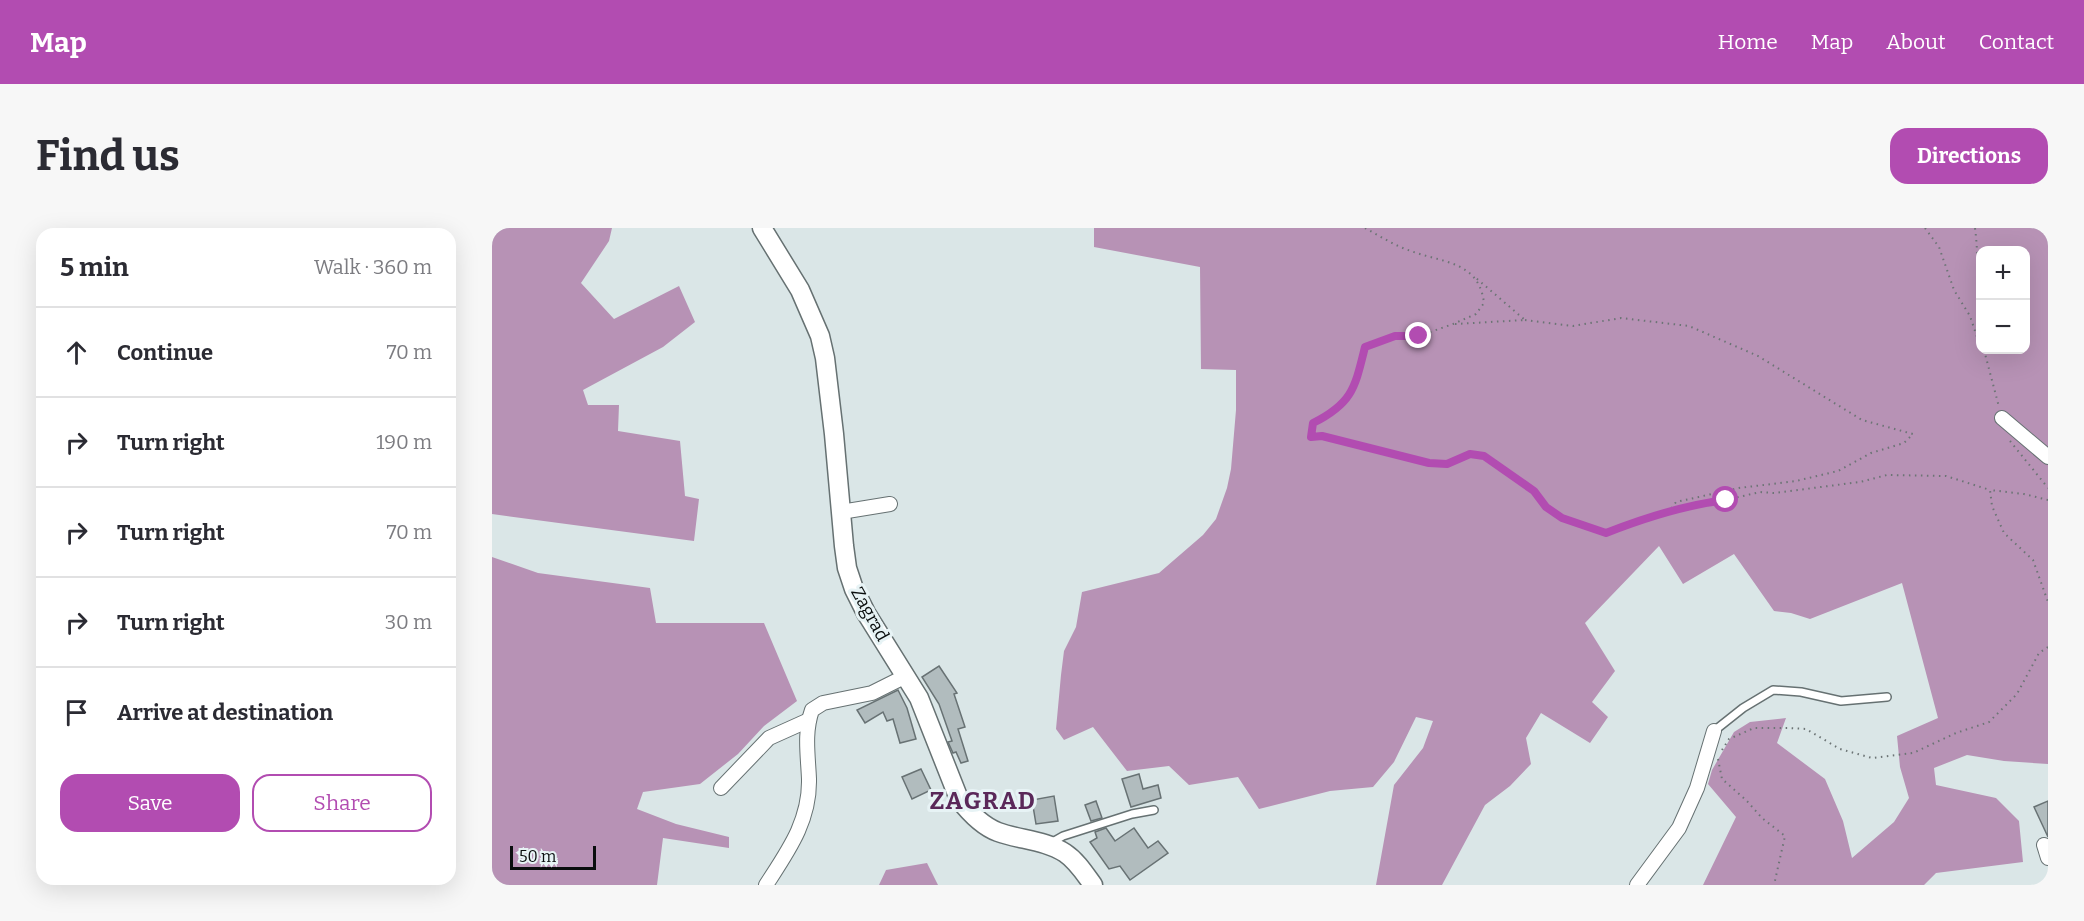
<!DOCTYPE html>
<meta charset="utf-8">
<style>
body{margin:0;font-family:Bitter,serif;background:#f7f7f7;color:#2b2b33}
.controls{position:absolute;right:18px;top:18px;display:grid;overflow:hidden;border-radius:12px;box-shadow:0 6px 24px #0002}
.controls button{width:54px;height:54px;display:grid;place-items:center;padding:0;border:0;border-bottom:2px solid #e1e1e2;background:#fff;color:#2b2b33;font:30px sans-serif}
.scale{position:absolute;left:18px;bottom:15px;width:86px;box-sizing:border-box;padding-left:6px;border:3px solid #0a0e0e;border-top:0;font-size:16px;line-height:21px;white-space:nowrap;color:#0a0e0e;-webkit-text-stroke:4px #e7f3f5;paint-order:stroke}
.stop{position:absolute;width:18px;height:18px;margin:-14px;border:4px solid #b24cb1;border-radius:50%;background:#fff}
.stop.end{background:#b24cb1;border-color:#fff;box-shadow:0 2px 6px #0008}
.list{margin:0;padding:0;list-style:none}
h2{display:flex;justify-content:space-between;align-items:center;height:78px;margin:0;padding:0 24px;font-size:26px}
h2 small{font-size:20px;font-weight:400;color:#7c7c81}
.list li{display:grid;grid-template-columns:39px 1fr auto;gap:18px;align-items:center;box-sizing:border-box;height:90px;padding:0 24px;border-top:2px solid #e1e1e2}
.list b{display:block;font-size:22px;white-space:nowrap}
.list em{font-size:20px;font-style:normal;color:#7c7c81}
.actions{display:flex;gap:12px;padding:18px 24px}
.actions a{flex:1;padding:14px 0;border:2px solid #b24cb1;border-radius:18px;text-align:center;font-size:21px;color:#b24cb1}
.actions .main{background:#b24cb1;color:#fff}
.icon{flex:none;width:33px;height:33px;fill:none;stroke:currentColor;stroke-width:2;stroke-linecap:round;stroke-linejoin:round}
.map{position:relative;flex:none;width:1556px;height:657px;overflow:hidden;border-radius:18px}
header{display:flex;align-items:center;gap:36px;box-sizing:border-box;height:84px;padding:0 30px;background:#b24cb1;color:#fff}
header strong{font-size:28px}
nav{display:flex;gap:33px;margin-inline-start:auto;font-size:21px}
.intro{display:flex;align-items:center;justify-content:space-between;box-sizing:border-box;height:144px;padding:0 36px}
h1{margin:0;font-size:42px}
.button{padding:15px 27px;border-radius:18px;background:#b24cb1;color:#fff;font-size:21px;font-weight:700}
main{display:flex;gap:36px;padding:0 36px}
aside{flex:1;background:#fff;border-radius:18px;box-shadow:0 6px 24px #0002}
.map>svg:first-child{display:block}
.forest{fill:#b792b5;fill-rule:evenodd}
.building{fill:#b1bcbe;stroke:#687274;stroke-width:1.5}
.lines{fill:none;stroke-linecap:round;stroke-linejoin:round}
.service-casing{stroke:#667172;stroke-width:10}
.minor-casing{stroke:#667172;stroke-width:16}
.secondary-casing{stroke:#667172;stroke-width:21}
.path{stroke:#6c7475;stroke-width:2;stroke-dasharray:1.5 4.5;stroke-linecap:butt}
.service{stroke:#fff;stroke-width:7}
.minor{stroke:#fff;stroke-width:14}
.secondary{stroke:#fff;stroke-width:18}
.route{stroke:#b24cb1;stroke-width:8}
.labels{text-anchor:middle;stroke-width:6;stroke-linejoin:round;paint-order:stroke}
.street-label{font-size:18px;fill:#0a0e0e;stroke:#e7f3f5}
.district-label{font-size:24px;font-weight:bold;letter-spacing:1.5px;fill:#5a2859;stroke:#e7f3f5}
</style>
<header>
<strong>Map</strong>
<nav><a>Home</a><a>Map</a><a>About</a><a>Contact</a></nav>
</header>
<div class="intro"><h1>Find us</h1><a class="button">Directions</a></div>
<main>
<aside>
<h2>5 min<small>Walk · 360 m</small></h2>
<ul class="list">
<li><svg class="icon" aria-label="ahead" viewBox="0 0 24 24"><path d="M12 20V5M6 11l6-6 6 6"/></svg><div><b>Continue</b></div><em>70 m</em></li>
<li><svg class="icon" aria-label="right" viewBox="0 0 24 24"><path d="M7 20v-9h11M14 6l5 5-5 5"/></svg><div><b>Turn right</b></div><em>190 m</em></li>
<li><svg class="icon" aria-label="right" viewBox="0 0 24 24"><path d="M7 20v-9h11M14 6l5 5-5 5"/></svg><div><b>Turn right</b></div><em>70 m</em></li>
<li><svg class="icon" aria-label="right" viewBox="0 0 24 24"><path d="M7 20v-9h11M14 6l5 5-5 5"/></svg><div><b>Turn right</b></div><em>30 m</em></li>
<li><svg class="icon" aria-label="arrive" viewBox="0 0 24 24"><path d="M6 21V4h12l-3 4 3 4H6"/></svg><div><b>Arrive at destination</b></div></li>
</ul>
<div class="actions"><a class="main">Save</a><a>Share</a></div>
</aside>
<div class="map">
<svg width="1556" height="657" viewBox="0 0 1556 657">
<rect width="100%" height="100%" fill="#dae6e7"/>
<g class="forest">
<polygon points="0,0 120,0 117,13 89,55 122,91 187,58 203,94 171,119 91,162 96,177 127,177 126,203 188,213 193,268 207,271 202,313 0,286"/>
<path d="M602 0H1556V536L1512 533 1475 527 1442 540 1444 557 1504 570 1527 593 1531 634 1444 645 1432 657H1211L1244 589 1216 556 1220 542 1242 504 1258 494 1294 490 1285 515 1333 551 1351 593 1360 630 1402 594 1417 570 1408 539 1405 508 1446 490 1410 355 1318 391 1299 385 1282 383 1242 326 1191 356 1167 318 1093 395 1123 443 1100 474 1116 489 1098 515 1049 485 1034 510 1039 536 1018 558 993 577 950 657H884L902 557 931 520 941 493 924 489 902 534 881 559 838 563 767 581 746 549 697 557 677 538 635 543 601 499 572 512 564 501 569 447 572 423 584 399 590 364 667 345 711 307 724 291 735 260 739 241 744 182V142L709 141 708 39 602 19ZM1488 22H1534V122H1488Z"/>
<polygon points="0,329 46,345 158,360 164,395 272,395 305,473 272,498 246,526 208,556 151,564 145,581 184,596 237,609 237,620 171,610 165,657 0,657"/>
<polygon points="435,635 446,657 387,657 394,642"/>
</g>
<g class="building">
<polygon points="447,438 465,465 462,466 473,499 466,501 476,533 469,535 464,524 461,525 456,514 460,513 447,476 430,449"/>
<polygon points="406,462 415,480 424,511 408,515 401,491 395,493 391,484 373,495 365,482"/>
<polygon points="429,541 439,562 420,571 410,549"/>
<polygon points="647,546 651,561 666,557 669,570 639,579 630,551"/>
<polygon points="562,568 566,593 544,596 540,572"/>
<polygon points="604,573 610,590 599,593 593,577"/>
<polygon points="1556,573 1556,609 1542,579"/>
<polygon points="614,600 623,613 642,600 656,620 666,613 676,625 638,652 628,638 617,641 598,614 605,610 603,604"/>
</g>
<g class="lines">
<defs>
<g id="service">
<polyline points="1222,503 1251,480 1281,462 1309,464 1349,473 1395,469"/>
<polyline points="557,616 571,608 640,586 662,582"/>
</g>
<g id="minor">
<polyline points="1510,190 1556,229"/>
<polyline points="349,284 398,276"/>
<polyline points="229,560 277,510 317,492"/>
<polyline points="1552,617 1556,630"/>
<path d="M274 657C296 623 318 593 317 551 316 527 312 505 320 482L331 475 380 465 414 448"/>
<polyline points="1145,657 1187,600 1205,560 1222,503"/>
</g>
<path id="secondary" d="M270 0 308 62 328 108 333 130 342 206 352 318 355 340 362 361 374 385 427 470 467 571C477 584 490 598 506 604 528 612 553 612 573 625 585 633 593 646 601 657"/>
</defs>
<use href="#service" class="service-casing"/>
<use href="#minor" class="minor-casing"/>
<use href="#secondary" class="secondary-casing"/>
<g class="path">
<path d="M873 0C888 8 903 18 919 23 951 35 987 33 992 75L984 86 961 96 927 108H903L873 119C863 160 861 175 821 195L819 209 829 208 937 235 955 236 978 226 992 228 1042 263 1054 279 1070 290 1114 305 1140 295 1207 276 1234 272 1268 264 1282 265 1368 254 1395 247 1454 248 1498 262"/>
<polyline points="1433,0 1447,19 1462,62 1478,88 1488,118"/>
<path d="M1483 0C1487 31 1485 61 1488 92"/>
<polyline points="1033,92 1081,98 1129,90 1197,98 1266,128 1370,192 1421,206 1412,215 1379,225 1346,243 1304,253 1247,260 1184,274 1177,284"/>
<polyline points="963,96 1033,92 984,50"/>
<polyline points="1492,122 1507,179"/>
<polyline points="1518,213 1556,260"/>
<polyline points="1556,272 1532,266 1498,262 1500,278 1512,305 1541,332 1556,374"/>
<polyline points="1230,522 1237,511 1262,500 1296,500 1314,501 1348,521 1380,530 1421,525 1464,505 1497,494 1525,466 1547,425 1556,419"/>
<polyline points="1226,531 1230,551 1254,572 1270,590 1293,608 1282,657"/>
</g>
<use href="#service" class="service"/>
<use href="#minor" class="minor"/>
<use href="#secondary" class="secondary"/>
</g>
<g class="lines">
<path class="route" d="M927 108H903L873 119C863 159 861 175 821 195L819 209 830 208 937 235 955 236 978 226 992 228 1042 263 1054 279 1070 290 1114 305C1152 290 1193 277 1234 272"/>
</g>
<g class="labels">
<g class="street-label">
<text transform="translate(378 386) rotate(61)" y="6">Zagrad</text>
</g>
<g class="district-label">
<text x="491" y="581">ZAGRAD</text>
</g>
</g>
</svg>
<div class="controls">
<button>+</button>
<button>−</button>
</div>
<div class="scale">50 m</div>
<div class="stop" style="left:1234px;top:272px"></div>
<div class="stop end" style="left:927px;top:108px"></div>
</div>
</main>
